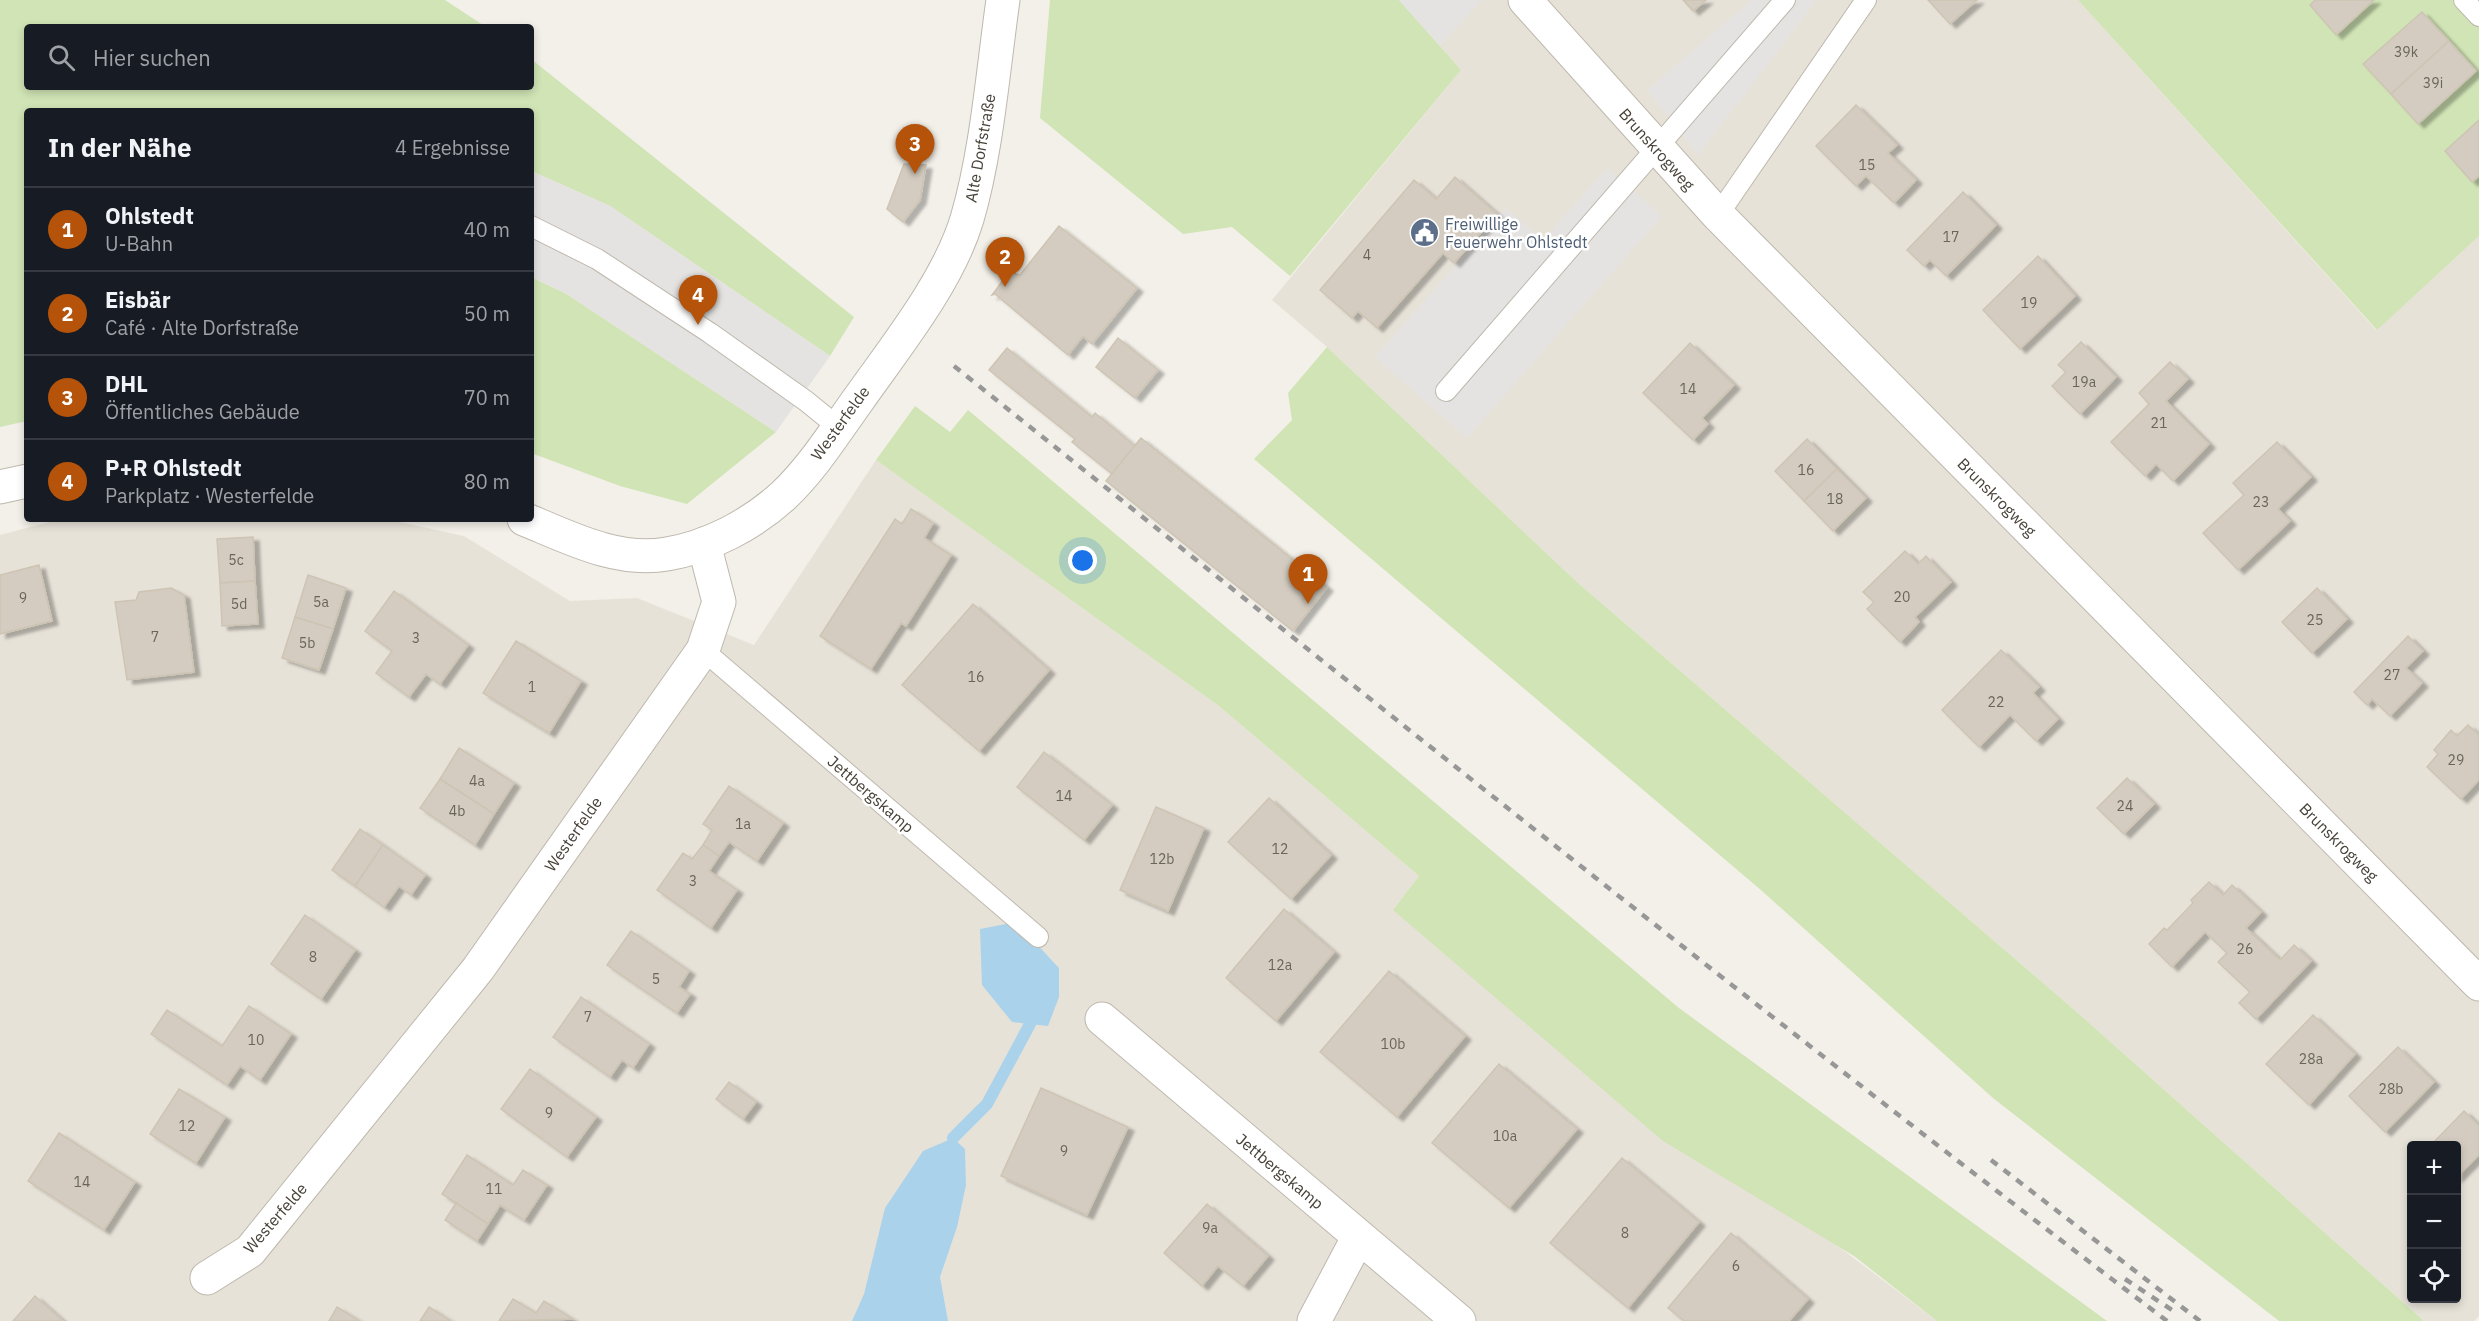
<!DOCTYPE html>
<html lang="de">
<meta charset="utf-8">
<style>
body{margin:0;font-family:"IBM Plex Sans",sans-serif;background:#20242c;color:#f1f3f6}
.controls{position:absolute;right:18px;bottom:18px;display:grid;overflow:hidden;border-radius:6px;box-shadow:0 3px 9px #0003}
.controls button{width:54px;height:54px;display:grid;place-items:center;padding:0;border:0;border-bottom:2px solid #363941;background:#171b24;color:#f1f3f6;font:30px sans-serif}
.you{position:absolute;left:1083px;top:561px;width:21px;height:21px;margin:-15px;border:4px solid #fff;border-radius:50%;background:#1a73e8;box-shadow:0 0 0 9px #1a73e833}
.badge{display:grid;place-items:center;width:39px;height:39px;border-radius:50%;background:#b45309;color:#fff;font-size:20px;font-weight:700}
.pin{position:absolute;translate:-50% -50px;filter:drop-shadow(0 2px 3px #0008)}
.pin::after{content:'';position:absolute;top:32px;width:21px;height:18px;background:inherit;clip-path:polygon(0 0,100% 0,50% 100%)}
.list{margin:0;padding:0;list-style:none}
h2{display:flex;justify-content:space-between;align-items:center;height:78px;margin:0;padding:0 24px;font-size:26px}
h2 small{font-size:20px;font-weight:400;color:#9ea1a6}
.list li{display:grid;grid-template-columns:39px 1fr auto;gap:18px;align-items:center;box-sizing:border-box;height:84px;padding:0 24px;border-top:2px solid #363941}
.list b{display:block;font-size:22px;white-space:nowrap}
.list p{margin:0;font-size:20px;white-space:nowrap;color:#9ea1a6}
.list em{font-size:20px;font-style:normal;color:#9ea1a6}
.icon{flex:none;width:33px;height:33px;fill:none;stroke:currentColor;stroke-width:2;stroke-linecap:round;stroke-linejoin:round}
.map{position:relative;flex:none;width:2479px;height:1321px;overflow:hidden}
.search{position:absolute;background:#171b24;box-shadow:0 3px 9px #0003;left:24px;top:24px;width:510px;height:66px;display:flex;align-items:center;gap:15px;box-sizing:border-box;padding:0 21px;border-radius:6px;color:#9ea1a6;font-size:22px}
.panel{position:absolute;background:#171b24;box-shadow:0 3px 9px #0003;left:24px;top:108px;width:510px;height:414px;border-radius:6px}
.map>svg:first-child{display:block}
.residential{fill:#e7e2d8;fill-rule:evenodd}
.green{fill:#d0e4b5}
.parking{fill:#e5e3e1}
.water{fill:#abd2eb}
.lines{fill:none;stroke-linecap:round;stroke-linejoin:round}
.stream{stroke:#abd2eb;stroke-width:12}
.building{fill:#d4ccc0;stroke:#cec4b3;stroke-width:1.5;filter:url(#shadow)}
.lane-casing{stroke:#beb8ad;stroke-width:22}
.street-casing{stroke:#beb8ad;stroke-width:35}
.lane{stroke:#fff;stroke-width:20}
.street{stroke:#fff;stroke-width:33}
.rail{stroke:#979797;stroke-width:4.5;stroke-dasharray:8 8;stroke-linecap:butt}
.labels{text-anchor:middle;stroke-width:5;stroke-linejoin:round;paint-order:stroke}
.number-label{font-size:14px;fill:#6a645a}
.street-label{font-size:16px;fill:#474138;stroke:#fff}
.service-label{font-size:16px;fill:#4e5e75;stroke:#fff;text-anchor:start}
</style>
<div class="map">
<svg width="2479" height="1321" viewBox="0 0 2479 1321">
<defs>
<filter id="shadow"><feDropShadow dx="6" dy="4" stdDeviation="1.5" flood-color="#0004"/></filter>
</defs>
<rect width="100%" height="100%" fill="#f3f0e9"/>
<g class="residential">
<path d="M1399 0H2078L2376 330 2479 236V1316L2474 1321H2424L2079 1014 1578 583 1327 347 1272 300 1461 70ZM2412 1146H2456V1298H2412Z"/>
<polygon points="876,460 1219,706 1419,876 1393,910 1937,1321 0,1321 0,535 61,519 386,519 464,536 570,601 637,598 754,645"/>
</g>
<g class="green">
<polygon points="0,0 445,0 486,27 27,27 27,87 531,87 531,59 854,317 830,356 610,206 531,171 531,111 27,111 27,421 0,427"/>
<polygon points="1050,0 1399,0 1461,70 1290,276 1232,227 1183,234 1040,118"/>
<polygon points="2078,0 2479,0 2479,236 2377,330"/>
<polygon points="531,277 565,293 776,432 687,504 620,486 531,453"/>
<polygon points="1327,347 1578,583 2079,1014 2424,1321 2279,1321 1993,1098 1762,891 1254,459 1292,420 1288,393"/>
<polygon points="915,406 950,432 968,410 1679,1008 2107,1321 1937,1321 1854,1256 1663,1141 1393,910 1419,876 1219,706 876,460"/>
</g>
<g class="parking">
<polygon points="1399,0 1482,0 1440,46"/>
<polygon points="1752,0 1817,0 1698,155 1647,90"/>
<polygon points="1607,168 1662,216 1467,438 1375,357 1506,208 1543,240"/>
<polygon points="531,171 610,206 830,356 776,432 565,293 531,277"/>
</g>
<g class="water">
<polygon points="1016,922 1059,968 1059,997 1048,1026 1012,1022 982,985 980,929"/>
<polygon points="953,1138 965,1149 966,1185 957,1227 940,1277 948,1321 852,1321 864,1294 885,1208 923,1151"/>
</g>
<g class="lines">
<polyline class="stream" points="953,1138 987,1104 1030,1024"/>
</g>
<g class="building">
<polygon points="1683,0 1706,0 1693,11"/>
<polygon points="1928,0 1977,0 1950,24"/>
<polygon points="2315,0 2374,0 2336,35 2310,5"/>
<polygon points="2422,12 2449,41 2391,94 2363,64"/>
<polygon points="2449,41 2476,71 2418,124 2391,94"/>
<polygon points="1856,105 1897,145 1888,153 1916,180 1894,203 1866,176 1856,186 1816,146"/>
<polygon points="2479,120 2479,176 2472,182 2445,151"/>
<polygon points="904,164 926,165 920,200 903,222 887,209"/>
<polygon points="1455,177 1497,214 1454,263 1443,253 1377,328 1358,311 1352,318 1320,290 1414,180 1436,199"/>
<polygon points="1963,192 1996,225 1946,276 1930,260 1924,266 1907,250"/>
<polygon points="1059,226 1137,288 1092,344 1083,336 1068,355 995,294 992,295 1007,275 1013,273 1020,275"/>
<polygon points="2038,256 2075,296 2020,349 1983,310"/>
<polygon points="1118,338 1158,370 1135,398 1096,367"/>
<polygon points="2081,342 2116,377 2080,414 2052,386 2066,372 2058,365"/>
<polygon points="1690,343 1734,385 1702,418 1708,424 1693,440 1643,393"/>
<polygon points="1007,348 1092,417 1095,413 1135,446 1112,474 1072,442 1075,439 989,370"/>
<polygon points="2170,362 2188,379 2166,401 2209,444 2173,481 2156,464 2145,476 2111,442 2149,404 2139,393"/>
<polygon points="1141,438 1327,587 1293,631 1106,481"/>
<polygon points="1807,439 1837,469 1804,501 1775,471"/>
<polygon points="2277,442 2311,477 2278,509 2290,521 2238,570 2203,533 2244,495 2233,483"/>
<polygon points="1837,469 1866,498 1833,531 1804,501"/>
<polygon points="911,509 933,523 924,538 951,555 906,626 901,623 871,669 820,636 895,519 902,524"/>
<polygon points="253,537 255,581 220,583 217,539"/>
<polygon points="1905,551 1918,564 1926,556 1951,582 1915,617 1919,622 1900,642 1867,609 1874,602 1863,592"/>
<polygon points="39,565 52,621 0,634 0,575"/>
<polygon points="308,575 346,588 333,629 295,617"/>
<polygon points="255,581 258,624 222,626 220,583"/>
<polygon points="171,588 184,595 194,672 127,680 115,602 136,600 139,592"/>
<polygon points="2317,588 2347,619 2312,653 2282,622"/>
<polygon points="394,591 468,645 440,684 426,674 409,697 376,673 392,651 365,631"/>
<polygon points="973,604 1049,670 979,751 902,685"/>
<polygon points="295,617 333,629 319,670 282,658"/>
<polygon points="2408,636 2423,651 2406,668 2422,683 2390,716 2372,699 2367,705 2354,692"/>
<polygon points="516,641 581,681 549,733 483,693"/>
<polygon points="2001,650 2039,687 2033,693 2058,719 2036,741 2010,715 1979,747 1942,710"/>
<polygon points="2468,725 2479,735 2479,780 2461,799 2427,767 2438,754 2434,750 2451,730 2457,736"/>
<polygon points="459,748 514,783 494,814 440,779"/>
<polygon points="1044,752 1112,805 1084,840 1017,787"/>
<polygon points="2127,778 2154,804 2124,834 2097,808"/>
<polygon points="440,779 494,814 475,845 420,808"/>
<polygon points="729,786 783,823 757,861 729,842 719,856 703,845 712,830 703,824"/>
<polygon points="1269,798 1331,855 1291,899 1228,842"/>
<polygon points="1156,807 1204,828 1168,911 1120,890"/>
<polygon points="360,829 383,845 355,886 332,870"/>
<polygon points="383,845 425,875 411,895 399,886 384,907 355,886"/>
<polygon points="703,845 719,856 709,871 737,890 711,928 657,890 683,853 692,859"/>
<polygon points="2209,882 2223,895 2232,885 2261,912 2246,928 2280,960 2294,945 2311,961 2256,1019 2239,1003 2250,992 2218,962 2227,953 2205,932 2172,967 2149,944 2164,928 2167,930 2193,903 2191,900"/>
<polygon points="1284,909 1334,952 1276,1021 1226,978"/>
<polygon points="305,915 355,950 321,999 271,964"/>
<polygon points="631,931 689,971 679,987 690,994 677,1013 607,965"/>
<polygon points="1389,971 1465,1036 1397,1117 1320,1052"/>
<polygon points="581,997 649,1044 633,1068 622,1060 610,1077 553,1037"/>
<polygon points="249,1006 291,1034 260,1080 240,1066 227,1085 151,1034 167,1010 222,1046"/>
<polygon points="2313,1015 2355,1054 2309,1105 2266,1064"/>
<polygon points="2398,1047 2434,1082 2385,1132 2349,1096"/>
<polygon points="1499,1064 1577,1129 1509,1208 1432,1143"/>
<polygon points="530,1069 596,1117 567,1157 501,1109"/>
<polygon points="729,1082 756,1102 743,1119 716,1099"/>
<polygon points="1041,1088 1128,1127 1087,1215 1001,1176"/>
<polygon points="179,1089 225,1117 196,1163 150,1134"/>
<polygon points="2464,1111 2479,1126 2479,1155 2456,1178 2456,1146 2430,1146"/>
<polygon points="59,1133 135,1182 104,1230 28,1181"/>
<polygon points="467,1155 513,1185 523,1170 547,1185 524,1220 500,1205 488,1224 442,1194"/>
<polygon points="1622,1158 1699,1222 1628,1308 1550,1243"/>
<polygon points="456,1203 488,1224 477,1241 445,1220"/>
<polygon points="1207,1204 1268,1256 1243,1286 1218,1266 1202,1286 1164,1253"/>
<polygon points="1731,1233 1808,1299 1789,1321 1684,1321 1668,1308"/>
<polygon points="35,1296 63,1321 13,1321"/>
<polygon points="513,1299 536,1313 544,1301 573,1319 499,1321"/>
<polygon points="337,1307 360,1321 329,1321"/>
<polygon points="429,1307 451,1321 420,1321"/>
</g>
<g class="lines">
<defs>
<g id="lane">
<polyline points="2464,0 2479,16"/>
<polyline points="1718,215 1866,0"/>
<polyline points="531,226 597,259 710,333 806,401 838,427"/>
<polyline points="1446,391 1785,0"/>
<polyline points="703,650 1038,937"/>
</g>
<g id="street">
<polyline points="1525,0 1718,215 2479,984"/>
<polyline points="0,487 27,481"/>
<path d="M524 519C568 537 617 563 667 554 709 547 751 525 783 496 812 469 835 432 858 400 896 346 948 282 967 219 987 151 993 70 1003 0"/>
<polyline points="1102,1019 1459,1321"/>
<polyline points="207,1278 250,1251 478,969 703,650 719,602 704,544"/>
<polyline points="1314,1321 1358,1238"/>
</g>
</defs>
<use href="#lane" class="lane-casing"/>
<use href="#street" class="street-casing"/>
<use href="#lane" class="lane"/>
<use href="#street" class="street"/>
<g class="rail">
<path d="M954 366C1356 688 1757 1010 2167 1321"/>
<polyline points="1991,1160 2200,1321"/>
<polyline points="2125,1279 2175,1312"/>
</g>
</g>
<defs>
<symbol id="civic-disc" viewBox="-11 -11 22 22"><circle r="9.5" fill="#5c6f8a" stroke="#fff"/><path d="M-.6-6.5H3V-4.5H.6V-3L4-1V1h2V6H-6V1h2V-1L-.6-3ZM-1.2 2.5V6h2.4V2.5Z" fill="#fff"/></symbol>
</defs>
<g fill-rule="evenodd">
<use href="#civic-disc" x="1408" y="216" width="33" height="33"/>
</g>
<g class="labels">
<g class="number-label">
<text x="2406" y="57">39k</text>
<text x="2433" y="88">39i</text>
<text x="1867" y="170">15</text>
<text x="1951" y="242">17</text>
<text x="1367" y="260">4</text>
<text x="2029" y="308">19</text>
<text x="2084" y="387">19a</text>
<text x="1688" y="394">14</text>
<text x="2159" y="428">21</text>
<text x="1806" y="475">16</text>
<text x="1835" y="504">18</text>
<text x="2261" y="507">23</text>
<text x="236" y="565">5c</text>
<text x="1902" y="602">20</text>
<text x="23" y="603">9</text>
<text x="321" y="607">5a</text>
<text x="239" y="609">5d</text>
<text x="2315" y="625">25</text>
<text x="155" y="642">7</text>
<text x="416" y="643">3</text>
<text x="307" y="648">5b</text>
<text x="2392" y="680">27</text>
<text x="976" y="682">16</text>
<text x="532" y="692">1</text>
<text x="1996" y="707">22</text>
<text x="2456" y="765">29</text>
<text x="477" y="786">4a</text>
<text x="1064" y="801">14</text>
<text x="2125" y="811">24</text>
<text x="457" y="816">4b</text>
<text x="743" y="829">1a</text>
<text x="1280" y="854">12</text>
<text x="1162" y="864">12b</text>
<text x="693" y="886">3</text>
<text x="2245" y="954">26</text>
<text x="313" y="962">8</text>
<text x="1280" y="970">12a</text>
<text x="656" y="984">5</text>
<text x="588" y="1022">7</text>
<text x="256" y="1045">10</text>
<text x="1393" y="1049">10b</text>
<text x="2311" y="1064">28a</text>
<text x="2391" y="1094">28b</text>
<text x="549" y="1118">9</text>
<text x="187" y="1131">12</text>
<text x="1505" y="1141">10a</text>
<text x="1064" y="1156">9</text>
<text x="82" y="1187">14</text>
<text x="494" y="1194">11</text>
<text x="1210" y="1233">9a</text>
<text x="1625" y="1238">8</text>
<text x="1736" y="1271">6</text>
</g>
<g class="street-label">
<text transform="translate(980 148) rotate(-80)" y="6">Alte Dorfstraße</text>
<text transform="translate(1657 149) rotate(48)" y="6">Brunskrogweg</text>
<text transform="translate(840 423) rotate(-54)" y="6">Westerfelde</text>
<text transform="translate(1997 497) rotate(45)" y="6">Brunskrogweg</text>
<text transform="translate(871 794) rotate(41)" y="6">Jettbergskamp</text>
<text transform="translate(573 834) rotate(-55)" y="6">Westerfelde</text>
<text transform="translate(2339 842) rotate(45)" y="6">Brunskrogweg</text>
<text transform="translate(1280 1171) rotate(40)" y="6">Jettbergskamp</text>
<text transform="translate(275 1218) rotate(-49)" y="6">Westerfelde</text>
</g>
<g class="service-label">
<text x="1445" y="230">Freiwillige<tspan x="1445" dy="18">Feuerwehr Ohlstedt</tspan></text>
</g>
</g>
</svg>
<div class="controls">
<button>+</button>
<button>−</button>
<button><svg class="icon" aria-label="locate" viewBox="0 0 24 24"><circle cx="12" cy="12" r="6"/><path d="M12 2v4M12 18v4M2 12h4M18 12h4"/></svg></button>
</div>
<div class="you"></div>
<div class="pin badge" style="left:1308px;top:604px">1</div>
<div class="pin badge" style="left:1005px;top:287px">2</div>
<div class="pin badge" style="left:915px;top:174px">3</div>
<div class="pin badge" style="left:698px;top:325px">4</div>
<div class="search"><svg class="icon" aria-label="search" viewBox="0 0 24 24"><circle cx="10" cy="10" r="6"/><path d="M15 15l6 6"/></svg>Hier suchen</div>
<section class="panel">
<h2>In der Nähe<small>4 Ergebnisse</small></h2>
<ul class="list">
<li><span class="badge">1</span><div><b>Ohlstedt</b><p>U-Bahn</p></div><em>40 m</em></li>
<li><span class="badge">2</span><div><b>Eisbär</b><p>Café · Alte Dorfstraße</p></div><em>50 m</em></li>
<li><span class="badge">3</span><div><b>DHL</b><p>Öffentliches Gebäude</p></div><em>70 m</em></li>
<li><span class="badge">4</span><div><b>P+R Ohlstedt</b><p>Parkplatz · Westerfelde</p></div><em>80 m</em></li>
</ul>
</section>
</div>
